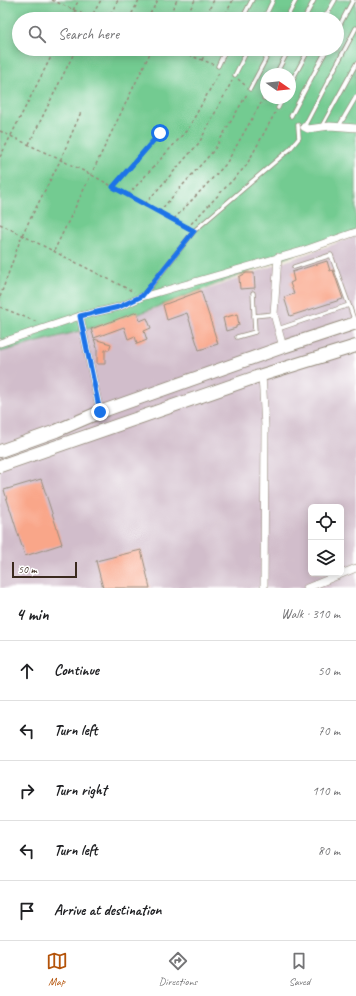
<!DOCTYPE html>
<meta charset="utf-8">
<style>
body{margin:0;font-family:Caveat,sans-serif;background:#f6f6f6;color:#202124}
.controls{position:absolute;right:12px;bottom:12px;display:grid;overflow:hidden;border-radius:6px;box-shadow:0 2px 10px #0003}
.controls button{width:36px;height:36px;display:grid;place-items:center;padding:0;border:0;border-bottom:1px solid #e0e0e0;background:#fff;color:#202124;font:20px sans-serif}
.compass{position:absolute;left:260px;top:68px;width:36px;height:36px;border-radius:50%;background:#fff;box-shadow:0 2px 10px #0003;rotate:104deg}
.scale{position:absolute;left:12px;bottom:10px;width:65px;box-sizing:border-box;padding-left:4px;border:2px solid #3b2a1e;border-top:0;font-size:11px;line-height:14px;white-space:nowrap;color:#3b2a1e;-webkit-text-stroke:3px #fff;paint-order:stroke}
.stop{position:absolute;width:12px;height:12px;margin:-9px;border:3px solid #1a73e8;border-radius:50%;background:#fff}
.stop.end{background:#1a73e8;border-color:#fff;box-shadow:0 1px 4px #0008}
.list{margin:0;padding:0;list-style:none}
h2{display:flex;justify-content:space-between;align-items:center;height:52px;margin:0;padding:0 16px;font-size:17px}
h2 small{font-size:13px;font-weight:400;color:#757577}
.list li{display:grid;grid-template-columns:26px 1fr auto;gap:12px;align-items:center;box-sizing:border-box;height:60px;padding:0 16px;border-top:1px solid #e0e0e0}
.list b{display:block;font-size:15px;white-space:nowrap}
.list em{font-size:13px;font-style:normal;color:#757577}
.icon{flex:none;width:22px;height:22px;fill:none;stroke:currentColor;stroke-width:2;stroke-linecap:round;stroke-linejoin:round}
.map{position:relative;flex:none;width:356px;height:588px;overflow:hidden}
.search{position:absolute;background:#fff;box-shadow:0 2px 10px #0003;left:12px;right:12px;top:12px;height:44px;display:flex;align-items:center;gap:10px;box-sizing:border-box;padding:0 14px;border-radius:22px;color:#757577;font-size:15px}
.sheet{height:352px;background:#fff}
nav{display:flex;justify-content:space-around;align-items:center;box-sizing:border-box;height:56px;border-top:1px solid #e0e0e0;background:#fff;font-size:11px;color:#757577}
nav a{display:grid;justify-items:center;gap:2px}
nav .on{color:#b45309}
.map>svg:first-child{display:block}
.industrial{fill:#d1bdcb;fill-rule:evenodd}
.green{fill:#73cb91;stroke:#577a58;fill-rule:evenodd}
.building{fill:#f9a689}
.lines{fill:none;stroke-linecap:round;stroke-linejoin:round}
.lane-casing{stroke:#968c7c;stroke-width:5}
.street-casing{stroke:#968c7c;stroke-width:8}
.primary-casing{stroke:#968c7c;stroke-width:14}
.path{stroke:#968c7c;stroke-width:1.5;stroke-dasharray:3 3;stroke-linecap:butt}
.lane{stroke:#fff;stroke-width:3.5}
.street{stroke:#fff;stroke-width:7}
.primary{stroke:#fff;stroke-width:12}
.route{stroke:#1a73e8;stroke-width:5}
</style>
<div class="map">
<svg width="356" height="588" viewBox="0 0 356 588">
<rect width="100%" height="100%" fill="#fff"/>
<filter id="ink" filterUnits="userSpaceOnUse"><feTurbulence type="fractalNoise" baseFrequency=".025" numOctaves="2"/><feDisplacementMap in="SourceGraphic" scale="8" xChannelSelector="R" yChannelSelector="G"/><feConvolveMatrix kernelMatrix="1 2 1 2 8 2 1 2 1" color-interpolation-filters="sRGB"/></filter>
<filter id="wash" filterUnits="userSpaceOnUse"><feTurbulence type="fractalNoise" baseFrequency=".012" numOctaves="4" result="noise"/><feDisplacementMap in="SourceGraphic" scale="16" xChannelSelector="R" yChannelSelector="G"/><feGaussianBlur stdDeviation="0.9" result="paint"/><feColorMatrix in="noise" values="0 0 0 0 0 0 0 0 0 0 0 0 0 0 0 0 0 1.4 0 .05"/><feComposite in="paint" operator="in"/></filter>
<g filter="url(#wash)">
<rect width="100%" height="100%" fill="#f2eeda"/>
<path class="industrial" d="M356 236V588H0V352L125 319ZM311 507H341V573H311Z"/>
<path class="green" d="M0 0H356V231L125 319 0 352ZM19 19H337V49H19ZM266 74H290V98H266Z"/>
<g id="blocks">
<g class="building">
<polygon points="327,261 330,271 333,270 343,299 290,316 284,297 294,294 290,283 294,281 292,272"/>
<polygon points="246,273 254,273 255,288 240,289 239,277"/>
<polygon points="201,291 218,344 199,350 187,313 167,320 163,305"/>
<polygon points="137,312 140,321 147,318 151,328 144,331 147,340 137,344 135,336 128,339 124,327 94,338 91,329"/>
<polygon points="237,314 239,325 236,326 236,328 226,331 223,318"/>
<polygon points="94,339 111,344 109,350 105,350 105,364 97,364 97,348"/>
<polygon points="41,479 62,544 25,556 4,490"/>
<polygon points="141,550 150,588 103,588 96,561"/>
</g>
</g>
</g>
<g filter="url(#ink)">
<use href="#blocks" fill-opacity="0" stroke="#968c7c" stroke-width="1"/>
<g class="lines">
<defs>
<g id="lane">
<polyline points="242,19 252,0"/>
<polyline points="264,19 273,0"/>
<polyline points="286,19 296,0"/>
<polyline points="304,19 314,0"/>
<polyline points="324,19 335,0"/>
<polyline points="337,30 353,0"/>
<polyline points="218,66 226,49"/>
<polyline points="276,74 289,49"/>
<polyline points="235,75 248,49"/>
<polyline points="290,84 309,49"/>
<polyline points="250,89 271,49"/>
<polyline points="264,98 266,94"/>
<polyline points="278,108 283,98"/>
<polyline points="291,116 327,49"/>
<polyline points="322,126 356,64"/>
<polyline points="339,126 356,97"/>
<polyline points="304,127 356,28"/>
<polyline points="294,267 331,255 355,322"/>
<polyline points="143,296 194,231 290,149 299,138 298,125"/>
<polyline points="254,316 274,314"/>
<polyline points="278,329 349,305"/>
<polyline points="237,337 255,332 253,293"/>
</g>
<g id="street">
<polyline points="304,127 308,129 330,126 356,128"/>
<polyline points="278,257 274,314 283,347"/>
<polyline points="80,316 100,412"/>
<polyline points="0,343 80,316 119,307 142,297 302,251 356,232"/>
<polyline points="262,375 265,426 264,588"/>
<polyline points="307,588 356,568"/>
</g>
<g id="primary">
<polyline points="0,451 56,431 100,412 283,347 356,323"/>
<polyline points="0,466 262,375 356,346"/>
</g>
</defs>
<use href="#lane" class="lane-casing"/>
<use href="#street" class="street-casing"/>
<use href="#primary" class="primary-casing"/>
<g class="path">
<polyline points="52,0 94,19"/>
<polyline points="73,10 79,0"/>
<polyline points="71,19 75,11"/>
<polyline points="90,19 101,0"/>
<polyline points="108,19 118,0"/>
<polyline points="129,19 139,0"/>
<polyline points="147,19 158,0"/>
<polyline points="167,19 177,0"/>
<polyline points="185,19 195,0"/>
<polyline points="204,19 214,0"/>
<polyline points="223,19 233,0"/>
<polyline points="172,49 213,64"/>
<polyline points="186,54 189,49"/>
<polyline points="202,60 207,49"/>
<polyline points="238,79 246,86"/>
<polyline points="0,131 90,174 188,228"/>
<polyline points="29,144 76,49"/>
<polyline points="0,157 55,49"/>
<polyline points="113,187 160,133"/>
<polyline points="128,195 188,129 220,71"/>
<polyline points="145,204 199,143 232,81"/>
<polyline points="159,212 214,150 247,94"/>
<polyline points="174,219 226,164 261,103"/>
<polyline points="0,224 134,292"/>
<polyline points="187,228 246,166 275,113"/>
<polyline points="54,251 152,49"/>
<polyline points="0,297 22,235 60,161 81,112"/>
<polyline points="0,307 37,322"/>
</g>
<use href="#lane" class="lane"/>
<use href="#street" class="street"/>
<use href="#primary" class="primary"/>
</g>
</g>
<g class="lines" filter="url(#ink)">
<polyline class="route" points="100,412 80,316 119,307 142,296 194,231 113,187 160,133"/>
</g>
</svg>
<div class="controls">
<button><svg class="icon" aria-label="locate" viewBox="0 0 24 24"><circle cx="12" cy="12" r="6"/><path d="M12 2v4M12 18v4M2 12h4M18 12h4"/></svg></button>
<button><svg class="icon" aria-label="layers" viewBox="0 0 24 24"><path d="M12 4l9 5-9 5-9-5zM3 14l9 5 9-5"/></svg></button>
</div>
<svg class="compass" viewBox="-18 -18 36 36"><path d="M0-13l5 13h-10z" fill="#e53935"/><path d="M0 13l5-13h-10z" fill="#757577"/></svg>
<div class="scale">50 m</div>
<div class="stop" style="left:160px;top:133px"></div>
<div class="stop end" style="left:100px;top:412px"></div>
<div class="search"><svg class="icon" aria-label="search" viewBox="0 0 24 24"><circle cx="10" cy="10" r="6"/><path d="M15 15l6 6"/></svg>Search here</div>
</div>
<section class="sheet">
<h2>4 min<small>Walk · 310 m</small></h2>
<ul class="list">
<li><svg class="icon" aria-label="ahead" viewBox="0 0 24 24"><path d="M12 20V5M6 11l6-6 6 6"/></svg><div><b>Continue</b></div><em>50 m</em></li>
<li><svg class="icon" aria-label="left" viewBox="0 0 24 24"><path d="M17 20v-9H6M10 6l-5 5 5 5"/></svg><div><b>Turn left</b></div><em>70 m</em></li>
<li><svg class="icon" aria-label="right" viewBox="0 0 24 24"><path d="M7 20v-9h11M14 6l5 5-5 5"/></svg><div><b>Turn right</b></div><em>110 m</em></li>
<li><svg class="icon" aria-label="left" viewBox="0 0 24 24"><path d="M17 20v-9H6M10 6l-5 5 5 5"/></svg><div><b>Turn left</b></div><em>80 m</em></li>
<li><svg class="icon" aria-label="arrive" viewBox="0 0 24 24"><path d="M6 21V4h12l-3 4 3 4H6"/></svg><div><b>Arrive at destination</b></div></li>
</ul>
</section>
<nav>
<a class="on"><svg class="icon" aria-label="map" viewBox="0 0 24 24"><path d="M3 6l6-2 6 2 6-2v14l-6 2-6-2-6 2zM9 4v14M15 6v14"/></svg>Map</a>
<a><svg class="icon" aria-label="directions" viewBox="0 0 24 24"><path d="M12 3l9 9-9 9-9-9zM9 14v-3h6M13 9l2 2-2 2"/></svg>Directions</a>
<a><svg class="icon" aria-label="saved" viewBox="0 0 24 24"><path d="M7 4h10v16l-5-4-5 4z"/></svg>Saved</a>
</nav>
